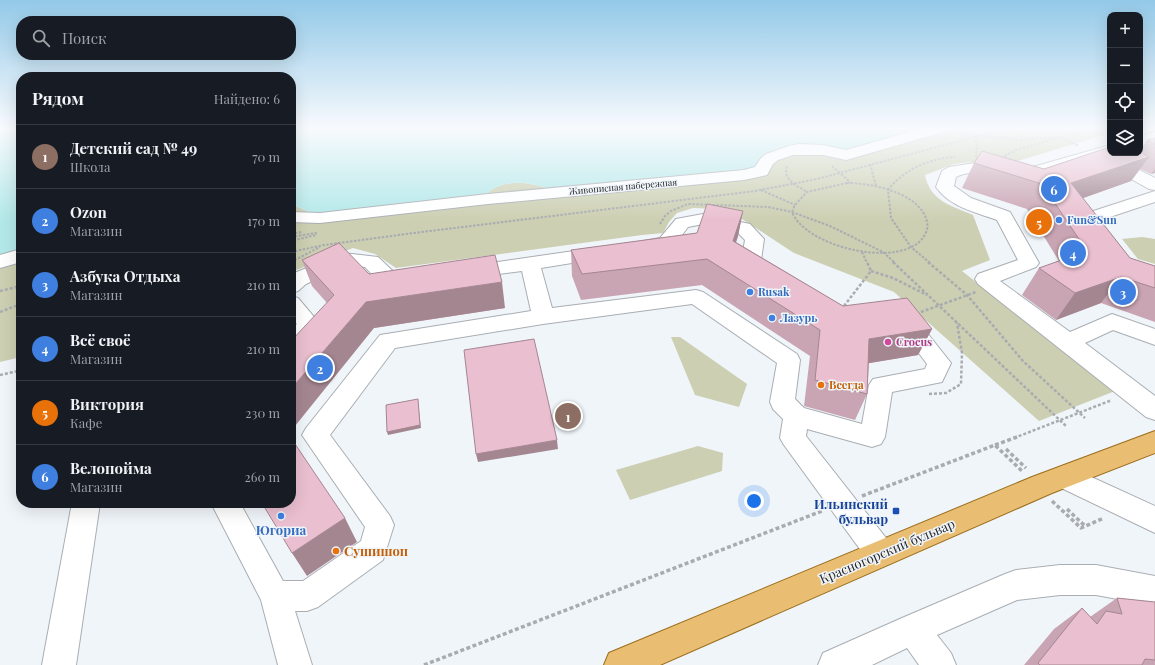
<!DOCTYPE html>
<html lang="ru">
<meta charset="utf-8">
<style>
body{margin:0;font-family:"Playfair Display",serif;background:#20242c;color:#f1f3f6}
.controls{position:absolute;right:12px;top:12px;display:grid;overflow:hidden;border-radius:8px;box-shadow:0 4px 16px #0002}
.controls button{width:36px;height:36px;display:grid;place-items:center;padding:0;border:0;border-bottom:1px solid #363941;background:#171b24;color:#f1f3f6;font:20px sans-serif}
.you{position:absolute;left:754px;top:501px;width:14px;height:14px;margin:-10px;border:3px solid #fff;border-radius:50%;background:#1a73e8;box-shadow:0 0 0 6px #1a73e833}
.badge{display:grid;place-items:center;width:26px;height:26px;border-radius:50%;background:#b45309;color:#fff;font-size:13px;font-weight:700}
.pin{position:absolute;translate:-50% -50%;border:2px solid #fff;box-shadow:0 1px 4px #0006}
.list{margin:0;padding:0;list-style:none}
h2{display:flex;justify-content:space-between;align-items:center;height:52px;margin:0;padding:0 16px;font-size:17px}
h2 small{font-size:13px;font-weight:400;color:#9ea1a6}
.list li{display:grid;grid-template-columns:26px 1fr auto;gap:12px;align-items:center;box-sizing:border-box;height:64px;padding:0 16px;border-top:1px solid #363941}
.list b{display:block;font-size:15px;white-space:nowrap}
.list p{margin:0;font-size:13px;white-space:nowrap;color:#9ea1a6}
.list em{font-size:13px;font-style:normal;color:#9ea1a6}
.icon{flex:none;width:22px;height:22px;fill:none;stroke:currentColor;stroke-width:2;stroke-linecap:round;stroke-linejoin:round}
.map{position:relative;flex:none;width:1155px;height:665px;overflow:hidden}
.search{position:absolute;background:#171b24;box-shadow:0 4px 16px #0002;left:16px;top:16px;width:280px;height:44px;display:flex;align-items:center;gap:10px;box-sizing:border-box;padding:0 14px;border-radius:16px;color:#9ea1a6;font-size:15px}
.panel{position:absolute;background:#171b24;box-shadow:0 4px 16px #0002;left:16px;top:72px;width:280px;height:436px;border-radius:16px}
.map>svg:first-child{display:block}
.green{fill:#cccfb1}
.water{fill:#b3e8e9}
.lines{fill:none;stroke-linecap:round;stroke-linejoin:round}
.minor-casing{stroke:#a9aeb3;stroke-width:2}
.major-casing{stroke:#9b6d1c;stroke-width:2}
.path-far2{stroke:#a8acb0;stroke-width:2;stroke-dasharray:2.5 1.5;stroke-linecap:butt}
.path-far1{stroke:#a8acb0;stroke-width:2.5;stroke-dasharray:3 2;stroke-linecap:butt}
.path{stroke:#a8acb0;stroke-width:3.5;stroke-dasharray:4 2.5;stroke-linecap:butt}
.minor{fill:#fff;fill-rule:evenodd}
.major{fill:#e9be73;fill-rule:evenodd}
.wall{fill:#c9a4b2}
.shaded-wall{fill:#a48691}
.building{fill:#eabfcf;stroke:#a48691}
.shop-dot{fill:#3f7fe0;stroke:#f0f5fa;stroke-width:1.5}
.hotel-dot{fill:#d1479c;stroke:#f0f5fa;stroke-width:1.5}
.food-dot{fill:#e8710a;stroke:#f0f5fa;stroke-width:1.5}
.transit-dot{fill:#1a4fb4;stroke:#f0f5fa;stroke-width:1.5}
.labels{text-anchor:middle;stroke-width:3;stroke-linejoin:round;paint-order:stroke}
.far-street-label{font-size:9px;fill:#252729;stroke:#f0f5fa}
.shop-label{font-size:11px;font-weight:bold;fill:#366cbe;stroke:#f0f5fa;text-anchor:start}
.hotel-label{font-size:11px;font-weight:bold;fill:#b23c85;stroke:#f0f5fa;text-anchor:start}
.food-label{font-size:11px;font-weight:bold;fill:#c56008;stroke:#f0f5fa;text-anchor:start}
.near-transit-label{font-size:13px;font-weight:bold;fill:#164399;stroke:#f0f5fa;text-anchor:end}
.near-shop-label{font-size:13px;font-weight:bold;fill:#366cbe;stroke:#f0f5fa}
.near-food-label{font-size:13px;font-weight:bold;fill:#c56008;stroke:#f0f5fa;text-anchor:start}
.near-street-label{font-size:13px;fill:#252729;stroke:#f0f5fa}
</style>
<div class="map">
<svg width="1155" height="665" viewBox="0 0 1155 665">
<rect width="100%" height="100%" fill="#f0f5fa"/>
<g class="green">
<path d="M930 128H1110V133L1001 166 970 162 954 164 925 175C930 201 952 206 973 215L990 260 962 271 1115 391 1039 421 894 292 794 253 739 217 717 209 693 208 677 213 669 222 663 233 642 235 396 268 375 254 353 248 291 272V204L314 214 487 194C500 179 530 181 547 189L758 162 769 152 787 147Z"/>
<polygon points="1142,237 1155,239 1155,264 1138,259 1122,239"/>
<polygon points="21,250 21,357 0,362 0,257"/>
<polygon points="671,337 680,337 747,384 739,407 695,395"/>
<polygon points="698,446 723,453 722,471 630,500 616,470"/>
</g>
<g class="water">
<path d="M291 128H930L840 152 787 147 777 149 762 157 758 162 755 169 722 174 547 189C531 181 500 179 487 194L314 214 291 204Z"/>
<polygon points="21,129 21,250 0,257 0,132"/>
</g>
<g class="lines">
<defs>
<g id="minor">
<polygon points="924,128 949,128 947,131 846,160 823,155 793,155 778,160 773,164 767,175 744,180 488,204 320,223 291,222 291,212 320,213 488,194 744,170 755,167 761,158 766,154 789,146 799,144 823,145 846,150"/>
<polygon points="1155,132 1155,142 1140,146 1140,136"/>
<path d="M1110 145V153H1116L1021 181 1015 182C997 178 973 167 956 177L954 186 971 198 1010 212 1039 263 1036 267 1000 281 1070 332 1112 314 1155 329V345L1113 330 1085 343 1155 396V420L1146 417 978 284 975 279 978 274 1018 260 997 220C975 212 950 207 936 187L942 171 949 167 975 163 1015 172Z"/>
<polygon points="1110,156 1116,158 1155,178 1155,190 1149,189 1104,164 1102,161 1104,158"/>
<polygon points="1155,191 1155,202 1095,222 1102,233 1100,237 1093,239 1086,237 1075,220 1078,216"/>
<path d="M703 214 750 224 764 239 761 260 775 268 778 273 775 278C763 281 748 273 741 263L745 240 737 232 703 224 688 227 673 247 646 252 639 250 636 246 639 242 660 238 676 219Z"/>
<polygon points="602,247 609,249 612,253 609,257 541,268 552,308 696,290 703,292 797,354 800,360 795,399 804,408 862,424 869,385 873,379 925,369 927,364 894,320 897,315 905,313 913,315 951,363 942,382 892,392 885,437 881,444 872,447 807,429 806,436 890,543 895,553 890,563 880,567 870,563 784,445 780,438 783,419 773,409 770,402 777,363 692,304 543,324 395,348 330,435 390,516 394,525 383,560 318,607 307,611 295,611 312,665 278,665 261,600 211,503 240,503 283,581 303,581 361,541 365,527 302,435 306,428 380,335 531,311 522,271 469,278 462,277 459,272 462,267"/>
<polygon points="21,249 21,262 0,268 0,255"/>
<path d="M343 253 378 257 398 276 408 274 415 276 418 281 415 286C386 294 385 287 365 267L346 265 306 284 298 291 291 293 292 274Z"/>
<polygon points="291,296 298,298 320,324 299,349 291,351 291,329 297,324 291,317"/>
<polygon points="1065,465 1155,506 1155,533 1055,485 1052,477 1055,469"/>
<polygon points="72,503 100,503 76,665 42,665"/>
<polygon points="1060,565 1096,565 1155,576 1155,606 1096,595 1060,595 1017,600 937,635 951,653 956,665 919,665 907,648 872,665 818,665 823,653 902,618 1005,574 1016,570"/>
</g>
<polygon id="major" points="1155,431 1155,453 1052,493 660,665 604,665 609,653 1032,477"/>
</defs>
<use href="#minor" class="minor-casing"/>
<use href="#major" class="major-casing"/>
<g class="path-far2">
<polyline points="955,129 975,137 977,145 976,157"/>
<polyline points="1072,134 1074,128"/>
<polyline points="984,136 1016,140 1054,138"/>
<polyline points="1061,138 1079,146"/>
<polyline points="1001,158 1016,150 1093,128"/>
<polyline points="870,164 876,186"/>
<path d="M787 166C782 179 797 186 807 192"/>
<polyline points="832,166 851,183"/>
<path d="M847 183C872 183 921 193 927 222 929 230 924 238 918 243 889 266 806 246 792 212L795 205 807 192Z"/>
<polyline points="761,190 795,205"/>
<polyline points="660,224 665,216 671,211 688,204 768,207 792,212 830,226 883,252 895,263"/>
<polyline points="291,234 302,232"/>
<polyline points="291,237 316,233 316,235 291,241"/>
<polyline points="291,252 324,245 414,233 755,191 817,179 1009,128"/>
<polyline points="862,252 867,263"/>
<polyline points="291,262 320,247"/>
<path d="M930 263 911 247 891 218 888 190C903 170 930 158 955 157"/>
</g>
<g class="path-far1">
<polyline points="893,262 1066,426"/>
<polyline points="928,262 967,295 1023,361 1085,418"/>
<polyline points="871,271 893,278 927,295"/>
<polyline points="0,291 21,286"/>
<polyline points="844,306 871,271 867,262"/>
<polyline points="0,312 21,304"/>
<polyline points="921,312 976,292"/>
<polyline points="0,375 18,371 21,373"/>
<polyline points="929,394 946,393 961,384 962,353 957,323"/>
<polyline points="1014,438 1112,400"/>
</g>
<g class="path">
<polyline points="995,445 1017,437"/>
<polyline points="1006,449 1026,468"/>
<polyline points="862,496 995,445 1023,472"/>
<polyline points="1052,501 1081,528 1104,518"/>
<polyline points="1067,509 1085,526"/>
<polyline points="424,665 822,511"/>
</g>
<use href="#minor" class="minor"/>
<use href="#major" class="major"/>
</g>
<g class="wall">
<polygon points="1155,138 1155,173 1151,174 1140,169 1131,181 1083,198 1130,258 1155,266 1155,322 1101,303 1056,320 1022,295 1039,268 1059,261 1027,209 962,188 974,163 1044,169 1140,153 1140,151 1147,140"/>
<polygon points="743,211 738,236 736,242 843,306 932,329 918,355 869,363 867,394 855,420 804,406 810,356 702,285 581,300 572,276 571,250 697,233"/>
<polygon points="302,260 369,274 505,308 374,328 327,303 312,286"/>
<polygon points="1117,598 1155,602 1155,665 1024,665 1054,629 1082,608 1090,617"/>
</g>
<g class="shaded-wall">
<polygon points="1149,157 1131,181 1058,207 1071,183"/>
<polygon points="1155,169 1155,173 1151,174"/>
<polygon points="743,211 738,236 728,267 733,241"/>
<polygon points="1121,277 1101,303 1056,320 1075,293"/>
<polygon points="502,282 505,308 374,328 291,431 291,389 366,302"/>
<polygon points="932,329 918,355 858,365 869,339"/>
<polygon points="418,399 418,402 421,428 388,435 387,432"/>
<polygon points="557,440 558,449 478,462 476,454"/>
<polygon points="345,518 357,542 307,576 292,553"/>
</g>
<g class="building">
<polygon points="1155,138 1155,144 1147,140"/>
<polygon points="1110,147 1110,153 1140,153 1140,152 1149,157 1071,183 1130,258 1155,266 1155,288 1121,277 1075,293 1039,268 1087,251 1042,184 974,163 982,151 1044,169"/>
<polygon points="707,204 743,211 733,241 843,306 907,298 932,329 869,339 867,394 815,380 820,330 707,259 582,274 571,250 697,233"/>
<polygon points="339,243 369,274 495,255 502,282 366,302 291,389 291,341 334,295 302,260"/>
<polygon points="534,339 557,440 476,454 464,350"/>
<polygon points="418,399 420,425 387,432 386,405"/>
<polygon points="291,438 345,518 292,553 262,503 291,503"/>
<polygon points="1117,598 1155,602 1155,660 1145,659 1142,665 1040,665 1038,663 1082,608 1097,624 1106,611 1122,614"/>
</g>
<linearGradient id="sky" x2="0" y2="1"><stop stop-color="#93c9e8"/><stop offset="0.58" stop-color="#f8fafd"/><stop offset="1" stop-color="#f8fafd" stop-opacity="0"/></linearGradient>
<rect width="1155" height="221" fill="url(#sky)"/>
<g class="shop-dot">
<circle cx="1059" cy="220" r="4"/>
<circle cx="750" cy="292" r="4"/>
<circle cx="772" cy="318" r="4"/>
<circle cx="281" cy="516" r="4"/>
</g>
<circle class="hotel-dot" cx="888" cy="342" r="4"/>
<g class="food-dot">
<circle cx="821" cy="385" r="4"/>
<circle cx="336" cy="551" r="4"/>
</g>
<rect class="transit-dot" x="892" y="507" width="8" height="8" rx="2"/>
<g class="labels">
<g class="far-street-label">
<text transform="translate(623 187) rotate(-5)" y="3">Живописная набережная</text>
</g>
<g class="shop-label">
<text x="1067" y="224">Fun&amp;Sun</text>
<text x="758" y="296">Rusak</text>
<text x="780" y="322">Лазурь</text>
</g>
<g class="hotel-label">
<text x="896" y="346">Crocus</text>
</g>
<g class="food-label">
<text x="829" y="389">Всегда</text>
</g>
<g class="near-transit-label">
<text x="888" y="509">Ильинский<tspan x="888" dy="15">бульвар</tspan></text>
</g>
<g class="near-shop-label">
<text x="281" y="535">Югориа</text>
</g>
<g class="near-food-label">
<text x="344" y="556">Сушишоп</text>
</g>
<g class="near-street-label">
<text transform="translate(887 551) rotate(-23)" y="5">Красногорский бульвар</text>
</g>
</g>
</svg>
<div class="controls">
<button>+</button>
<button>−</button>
<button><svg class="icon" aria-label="locate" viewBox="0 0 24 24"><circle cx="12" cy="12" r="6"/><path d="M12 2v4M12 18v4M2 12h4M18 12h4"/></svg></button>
<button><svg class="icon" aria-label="layers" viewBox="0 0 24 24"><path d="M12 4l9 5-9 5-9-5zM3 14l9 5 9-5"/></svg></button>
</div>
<div class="you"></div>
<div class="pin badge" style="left:568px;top:416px;background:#8d6e63">1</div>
<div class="pin badge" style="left:320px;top:368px;background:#3f7fe0">2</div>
<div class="pin badge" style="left:1123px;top:292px;background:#3f7fe0">3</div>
<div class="pin badge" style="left:1073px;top:253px;background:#3f7fe0">4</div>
<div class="pin badge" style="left:1039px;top:222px;background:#e8710a">5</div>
<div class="pin badge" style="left:1054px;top:189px;background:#3f7fe0">6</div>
<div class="search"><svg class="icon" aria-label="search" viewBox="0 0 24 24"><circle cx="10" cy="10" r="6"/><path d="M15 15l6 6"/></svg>Поиск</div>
<section class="panel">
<h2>Рядом<small>Найдено: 6</small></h2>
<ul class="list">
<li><span class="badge" style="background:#8d6e63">1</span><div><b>Детский сад № 49</b><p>Школа</p></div><em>70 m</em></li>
<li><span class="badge" style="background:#3f7fe0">2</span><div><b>Ozon</b><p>Магазин</p></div><em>170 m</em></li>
<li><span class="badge" style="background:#3f7fe0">3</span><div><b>Азбука Отдыха</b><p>Магазин</p></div><em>210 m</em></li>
<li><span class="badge" style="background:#3f7fe0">4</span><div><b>Всё своё</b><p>Магазин</p></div><em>210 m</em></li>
<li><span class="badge" style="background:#e8710a">5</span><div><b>Виктория</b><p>Кафе</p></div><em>230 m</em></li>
<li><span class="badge" style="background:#3f7fe0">6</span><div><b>Велопойма</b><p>Магазин</p></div><em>260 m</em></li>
</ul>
</section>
</div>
